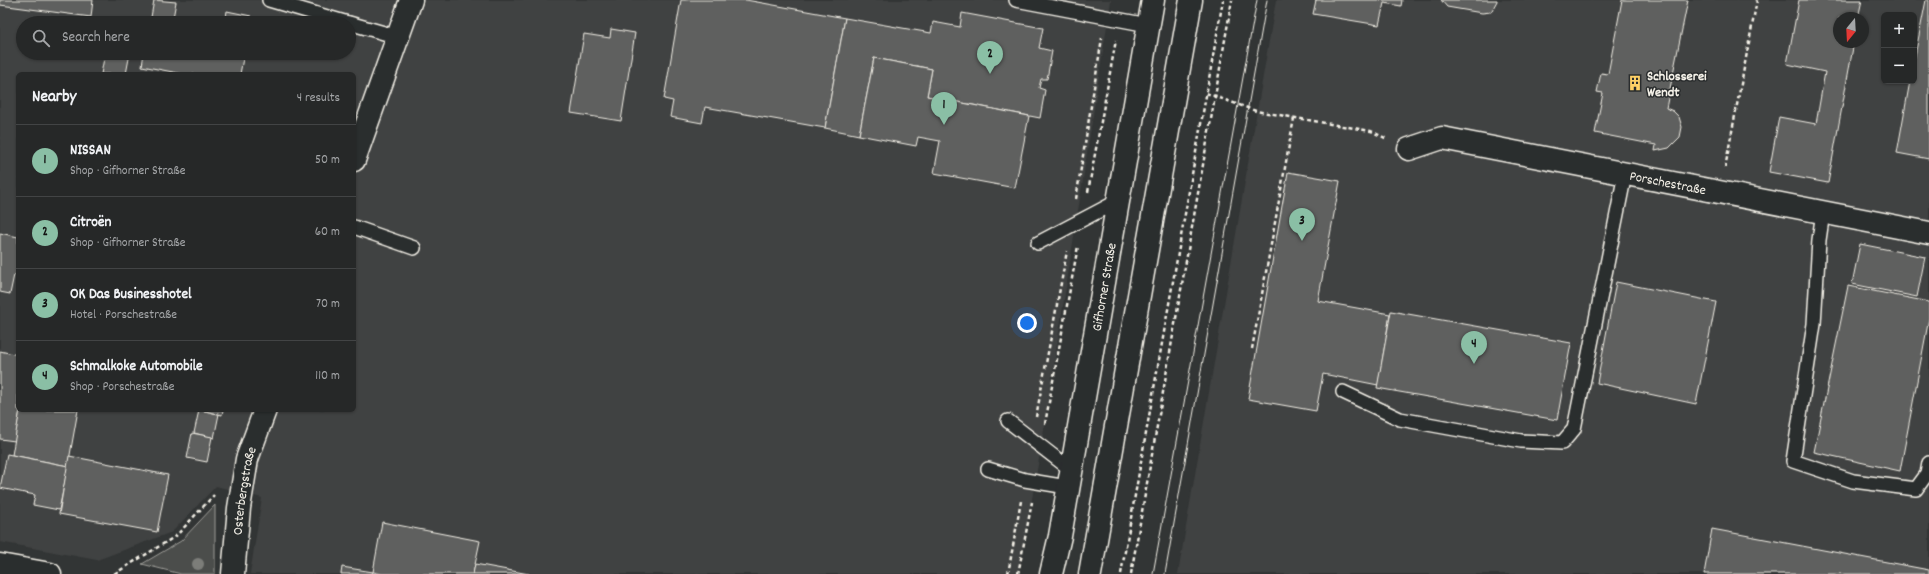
<!DOCTYPE html>
<meta charset="utf-8">
<style>
body{margin:0;font-family:Dekko,sans-serif;background:#2e3030;color:#f1f3f6}
.controls{position:absolute;right:12px;top:12px;display:grid;overflow:hidden;border-radius:6px;box-shadow:0 1px 3px #0004}
.controls button{width:36px;height:36px;display:grid;place-items:center;padding:0;border:0;border-bottom:1px solid #424445;background:#262828;color:#f1f3f6;font:20px sans-serif}
.compass{position:absolute;left:1833px;top:12px;width:36px;height:36px;border-radius:50%;background:#262828;box-shadow:0 1px 3px #0004;rotate:198deg}
.you{position:absolute;left:1027px;top:323px;width:14px;height:14px;margin:-10px;border:3px solid #fff;border-radius:50%;background:#1a73e8;box-shadow:0 0 0 6px #1a73e833}
.badge{display:grid;place-items:center;width:26px;height:26px;border-radius:50%;background:#8abfa5;color:#111;font-size:13px;font-weight:700}
.pin{position:absolute;translate:-50% -33px;filter:drop-shadow(0 1px 2px #0008)}
.pin::after{content:'';position:absolute;top:21px;width:14px;height:12px;background:inherit;clip-path:polygon(0 0,100% 0,50% 100%)}
.list{margin:0;padding:0;list-style:none}
h2{display:flex;justify-content:space-between;align-items:center;height:52px;margin:0;padding:0 16px;font-size:17px}
h2 small{font-size:13px;font-weight:400;color:#a4a6a8}
.list li{display:grid;grid-template-columns:26px 1fr auto;gap:12px;align-items:center;box-sizing:border-box;height:72px;padding:0 16px;border-top:1px solid #424445}
.list b{display:block;font-size:15px;white-space:nowrap}
.list p{margin:0;font-size:13px;white-space:nowrap;color:#a4a6a8}
.list em{font-size:13px;font-style:normal;color:#a4a6a8}
.icon{flex:none;width:22px;height:22px;fill:none;stroke:currentColor;stroke-width:2;stroke-linecap:round;stroke-linejoin:round}
.map{position:relative;flex:none;width:1929px;height:574px;overflow:hidden}
.search{position:absolute;background:#262828;box-shadow:0 1px 3px #0004;left:16px;top:16px;width:340px;height:44px;display:flex;align-items:center;gap:10px;box-sizing:border-box;padding:0 14px;border-radius:22px;color:#a4a6a8;font-size:15px}
.panel{position:absolute;background:#262828;box-shadow:0 1px 3px #0004;left:16px;top:72px;width:340px;height:340px;border-radius:6px}
.map>svg:first-child{display:block}
.built{fill:#404242;fill-rule:evenodd}
.green{fill:#4b4d4c;stroke:#a09f9a}
.building{fill:#5f605f;stroke:#f4f1e8}
.lines{fill:none;stroke-linecap:round;stroke-linejoin:round}
.service-casing{stroke:#f4f1e8;stroke-width:16}
.minor-casing{stroke:#f4f1e8;stroke-width:25}
.secondary-casing{stroke:#f4f1e8;stroke-width:25}
.path{stroke:#f4f1e8;stroke-width:2.5;stroke-dasharray:4 3;stroke-linecap:butt}
.service{stroke:#2a2d2e;stroke-width:13}
.minor{stroke:#2a2d2e;stroke-width:22}
.secondary{stroke:#2a2d2e;stroke-width:22}
.tram{stroke:#f4f1e8;stroke-width:1}
.tree{fill:#7c7d79}
.labels{text-anchor:middle;stroke-width:3;stroke-linejoin:round;paint-order:stroke}
.poi-label{font-size:14px;font-weight:bold;fill:#f4f1e8;stroke:#2a2d2e;text-anchor:start}
.street-label{font-size:14px;fill:#f4f1e8;stroke:#2a2d2e}
</style>
<div class="map">
<svg width="1929" height="574" viewBox="0 0 1929 574">
<rect width="100%" height="100%" fill="#323535"/>
<filter id="ink" filterUnits="userSpaceOnUse"><feTurbulence type="fractalNoise" baseFrequency=".025" numOctaves="2"/><feDisplacementMap in="SourceGraphic" scale="8" xChannelSelector="R" yChannelSelector="G"/><feConvolveMatrix kernelMatrix="1 2 1 2 8 2 1 2 1" color-interpolation-filters="sRGB"/></filter>
<g filter="url(#ink)">
<g class="built">
<path d="M0 0H1111L1041 447 1019 574H250L262 498 216 486 172 532 97 560 0 542ZM23 23H349V53H23ZM18 74H354V410H18Z"/>
<path d="M1276 0H1929V574H1178ZM1884 15H1914V81H1884ZM1839 18H1863V42H1839Z"/>
</g>
<polygon class="green" points="215,505 215,574 181,574 142,564 181,541"/>
<g class="building">
<polygon points="0,0 93,0 91,17 0,5"/>
<polygon points="154,0 176,2 172,23 174,23 150,23"/>
<polygon points="681,0 746,0 845,18 825,128 705,107 702,123 670,117 673,101 664,99"/>
<polygon points="1316,0 1402,0 1401,6 1384,3 1379,25 1313,14"/>
<polygon points="1441,0 1497,0 1497,1 1491,12 1482,13 1447,7"/>
<polygon points="1622,0 1688,0 1666,108 1673,111 1679,117 1682,127 1680,137 1669,148 1655,151 1656,145 1595,133 1603,93 1597,92 1601,73 1608,74"/>
<polygon points="1799,0 1862,0 1858,18 1839,18 1839,42 1854,42 1828,183 1769,172 1779,117 1816,124 1825,72 1787,64"/>
<polygon points="1926,0 1929,0 1929,159 1897,153 1910,81 1914,81 1914,61"/>
<polygon points="227,11 251,16 250,23 225,23"/>
<polygon points="962,13 1043,28 1039,48 1052,51 1047,79 1041,79 1039,88 1045,90 1040,118 927,96 932,69 874,58 859,135 825,128 845,18 931,33 933,22 960,27"/>
<polygon points="611,29 635,33 621,121 571,113 584,34 610,38"/>
<polygon points="105,53 130,53 126,74 101,74"/>
<polygon points="144,53 244,53 240,74 183,74 142,66"/>
<polygon points="874,58 932,69 927,96 1029,116 1015,188 934,173 940,141 918,137 916,146 859,135"/>
<polygon points="1288,172 1340,181 1318,301 1390,314 1378,385 1323,374 1316,411 1248,399"/>
<polygon points="0,233 18,237 18,275 14,275 10,294 0,292"/>
<polygon points="1860,244 1925,257 1917,297 1852,284"/>
<polygon points="1616,282 1716,302 1696,404 1597,383"/>
<polygon points="1848,286 1929,302 1929,318 1900,471 1814,452"/>
<polygon points="1391,311 1571,343 1557,420 1377,388"/>
<polygon points="0,351 18,355 18,410 20,410 15,441 0,439"/>
<polygon points="20,410 78,410 68,466 12,455"/>
<polygon points="199,410 219,414 214,438 194,433"/>
<polygon points="201,410 223,410 222,415"/>
<polygon points="192,433 212,437 207,462 187,458"/>
<polygon points="7,454 68,466 59,510 33,505 35,495 0,488"/>
<polygon points="69,456 168,475 157,532 59,514"/>
<polygon points="382,522 480,541 473,574 382,574 373,572"/>
<polygon points="1712,529 1929,570 1929,574 1704,574"/>
<polygon points="475,564 529,574 473,574"/>
<polygon points="342,567 373,572 372,574 341,574"/>
</g>
<g class="lines">
<defs>
<g id="service">
<polyline points="269,0 348,23"/>
<polyline points="1016,0 1148,25"/>
<polyline points="349,23 398,37"/>
<polyline points="1823,212 1819,240 1814,324 1793,461 1853,481 1916,489 1927,474 1929,463"/>
<polyline points="354,227 414,248"/>
<polyline points="1038,243 1116,202"/>
<polyline points="1343,392 1400,419 1521,441 1562,443 1574,429 1625,174"/>
<polyline points="1008,421 1070,469"/>
<polyline points="988,469 1025,480 1067,487"/>
</g>
<g id="minor">
<path id="s1" d="M1409 149 1442 138 1929 233"/>
<polyline points="354,160 411,0"/>
<polyline points="0,565 50,574"/>
<path id="s2" d="M233 574 239 508 247 459 265 410"/>
</g>
<g id="secondary">
<path id="s3" d="M1051 574 1060 536 1153 0"/>
<polyline points="1090,574 1191,0"/>
</g>
</defs>
<use href="#service" class="service-casing"/>
<use href="#minor" class="minor-casing"/>
<use href="#secondary" class="secondary-casing"/>
<g class="path">
<polyline points="1206,93 1256,111 1371,131 1387,139"/>
<polyline points="1725,168 1757,0"/>
<polyline points="1088,192 1116,40"/>
<polyline points="1076,199 1102,38"/>
<polyline points="1252,349 1294,118"/>
<polyline points="1036,417 1067,251"/>
<polyline points="1045,424 1078,246"/>
<polyline points="114,574 176,536 214,495"/>
<polyline points="1008,574 1021,501"/>
<polyline points="1018,574 1032,502"/>
<polyline points="1121,574 1223,0"/>
<polyline points="1131,574 1232,0"/>
</g>
<use href="#service" class="service"/>
<use href="#minor" class="minor"/>
<use href="#secondary" class="secondary"/>
<g class="tram">
<polyline points="1153,574 1257,0"/>
<polyline points="1165,574 1267,0"/>
</g>
</g>
<circle class="tree" cx="198" cy="564" r="6"/>
</g>
<defs>
<symbol id="building-bare" viewBox="-9 -9 18 18"><path d="M-4-6H4V6H1V3H-1V6H-4ZM-2.5-4.3h1.7v1.8h-1.7ZM.8-4.3h1.7v1.8H.8ZM-2.5-1h1.7V.8h-1.7ZM.8-1h1.7V.8H.8Z" fill="#ffd166" stroke="#2a2d2e" stroke-width="2.5" paint-order="stroke"/></symbol>
</defs>
<g fill-rule="evenodd">
<use href="#building-bare" x="1624" y="72" width="22" height="22"/>
</g>
<g class="labels">
<g class="poi-label">
<text x="1647" y="80">Schlosserei<tspan x="1647" dy="16">Wendt</tspan></text>
</g>
<g class="street-label">
<text dy="5" stroke="none"><textPath href="#s1" startOffset="265">Porschestraße</textPath></text>
<text dy="5" stroke="none"><textPath href="#s3" startOffset="292">Gifhorner Straße</textPath></text>
<text dy="5" stroke="none"><textPath href="#s2" startOffset="84">Osterbergstraße</textPath></text>
</g>
</g>
</svg>
<div class="controls">
<button>+</button>
<button>−</button>
</div>
<svg class="compass" viewBox="-18 -18 36 36"><path d="M0-13l5 13h-10z" fill="#e53935"/><path d="M0 13l5-13h-10z" fill="#a4a6a8"/></svg>
<div class="you"></div>
<div class="pin badge" style="left:944px;top:125px">1</div>
<div class="pin badge" style="left:990px;top:74px">2</div>
<div class="pin badge" style="left:1302px;top:241px">3</div>
<div class="pin badge" style="left:1474px;top:364px">4</div>
<div class="search"><svg class="icon" aria-label="search" viewBox="0 0 24 24"><circle cx="10" cy="10" r="6"/><path d="M15 15l6 6"/></svg>Search here</div>
<section class="panel">
<h2>Nearby<small>4 results</small></h2>
<ul class="list">
<li><span class="badge">1</span><div><b>NISSAN</b><p>Shop · Gifhorner Straße</p></div><em>50 m</em></li>
<li><span class="badge">2</span><div><b>Citroën</b><p>Shop · Gifhorner Straße</p></div><em>60 m</em></li>
<li><span class="badge">3</span><div><b>OK Das Businesshotel</b><p>Hotel · Porschestraße</p></div><em>70 m</em></li>
<li><span class="badge">4</span><div><b>Schmalkoke Automobile</b><p>Shop · Porschestraße</p></div><em>110 m</em></li>
</ul>
</section>
</div>
